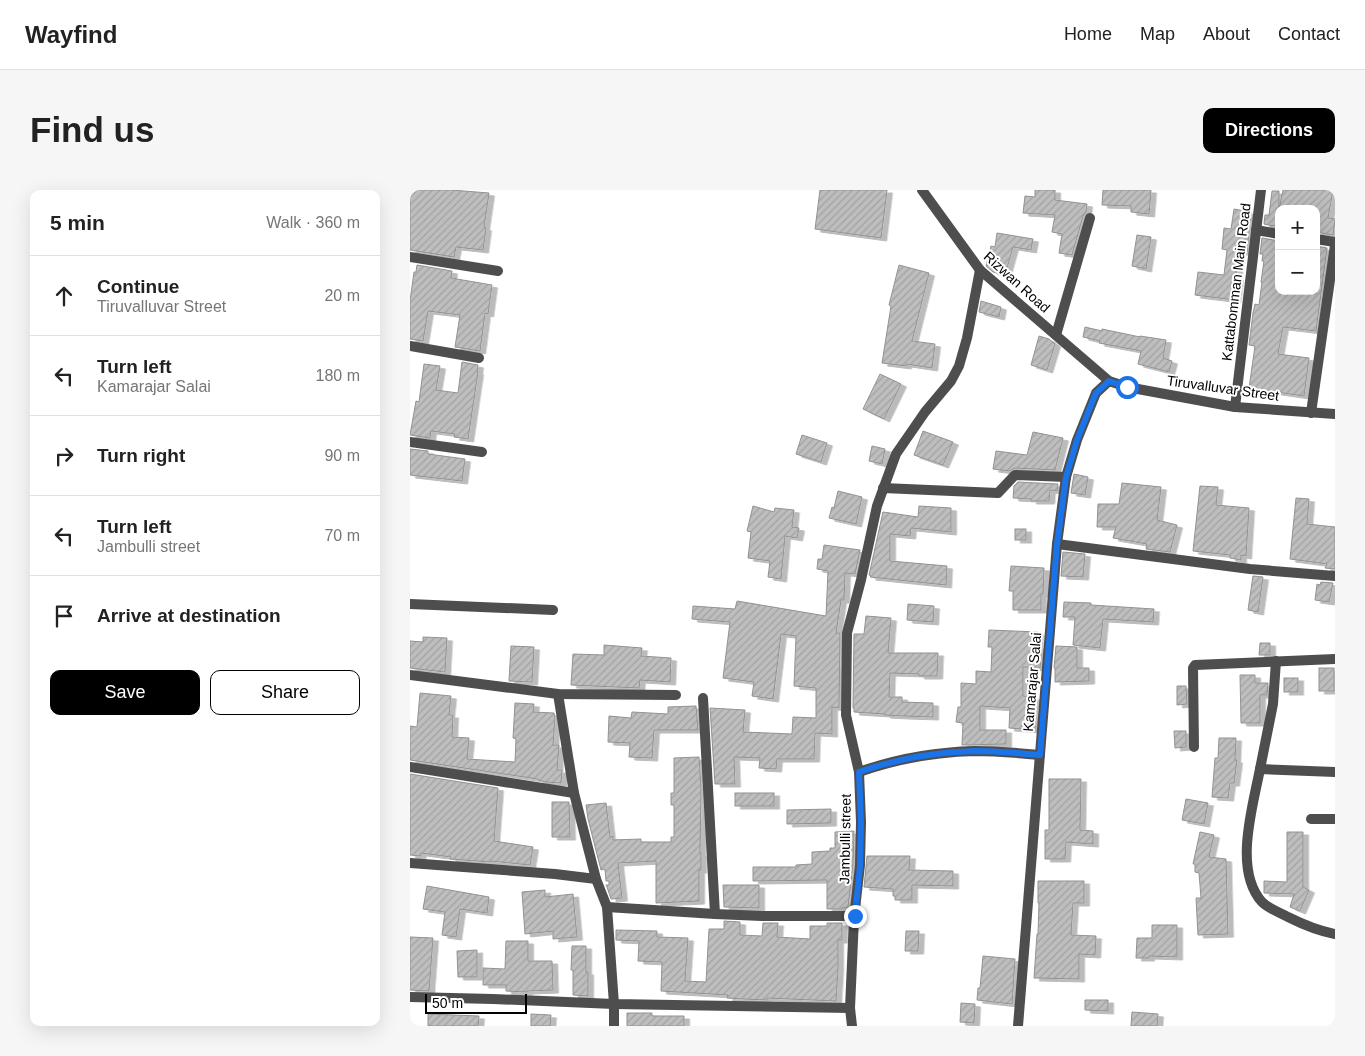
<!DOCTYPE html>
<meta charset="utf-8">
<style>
body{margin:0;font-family:Helvetica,sans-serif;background:#f6f6f6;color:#222}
.controls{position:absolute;right:15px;top:15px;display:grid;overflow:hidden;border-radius:10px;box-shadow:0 5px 20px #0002}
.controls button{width:45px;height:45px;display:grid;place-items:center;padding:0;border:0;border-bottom:1px solid #e0e0e0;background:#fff;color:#222;font:25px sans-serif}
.scale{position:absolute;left:15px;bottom:12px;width:102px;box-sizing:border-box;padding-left:5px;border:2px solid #000;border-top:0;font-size:14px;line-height:18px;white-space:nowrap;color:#000;-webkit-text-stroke:4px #fff;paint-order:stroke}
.stop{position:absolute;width:15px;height:15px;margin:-11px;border:4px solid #1a73e8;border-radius:50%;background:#fff}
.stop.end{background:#1a73e8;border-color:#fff;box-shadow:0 1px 5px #0008}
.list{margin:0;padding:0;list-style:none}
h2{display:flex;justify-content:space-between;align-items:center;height:65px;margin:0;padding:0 20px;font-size:21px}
h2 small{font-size:16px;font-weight:400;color:#767676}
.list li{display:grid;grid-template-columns:32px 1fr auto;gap:15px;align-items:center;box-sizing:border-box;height:80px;padding:0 20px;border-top:1px solid #e0e0e0}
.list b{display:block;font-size:19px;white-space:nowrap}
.list p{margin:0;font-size:16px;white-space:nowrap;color:#767676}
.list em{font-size:16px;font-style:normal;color:#767676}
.actions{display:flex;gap:10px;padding:15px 20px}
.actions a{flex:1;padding:11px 0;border:1px solid #000;border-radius:10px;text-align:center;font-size:18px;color:#000}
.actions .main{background:#000;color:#fff}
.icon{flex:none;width:28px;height:28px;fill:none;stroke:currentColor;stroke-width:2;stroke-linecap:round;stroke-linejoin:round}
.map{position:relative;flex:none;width:925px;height:836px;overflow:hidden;border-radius:10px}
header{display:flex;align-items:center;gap:30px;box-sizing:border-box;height:70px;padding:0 25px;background:#fff;border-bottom:1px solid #e0e0e0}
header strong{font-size:24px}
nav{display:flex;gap:28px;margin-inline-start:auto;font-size:18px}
.intro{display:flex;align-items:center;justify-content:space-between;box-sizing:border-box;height:120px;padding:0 30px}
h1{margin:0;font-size:35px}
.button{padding:12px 22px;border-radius:10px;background:#000;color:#fff;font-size:18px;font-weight:700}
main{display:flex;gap:30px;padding:0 30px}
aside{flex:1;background:#fff;border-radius:10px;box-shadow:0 5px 20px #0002}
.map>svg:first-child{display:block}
.building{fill:url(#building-hatch);stroke:#929292;filter:url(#shadow)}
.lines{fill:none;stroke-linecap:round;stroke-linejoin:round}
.minor{stroke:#4e4e4e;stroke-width:10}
.tertiary{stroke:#4e4e4e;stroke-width:10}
.route{stroke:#1a73e8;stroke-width:6}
.labels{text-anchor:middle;stroke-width:4;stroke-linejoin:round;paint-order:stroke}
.street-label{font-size:14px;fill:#000;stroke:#fff}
</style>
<header>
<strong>Wayfind</strong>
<nav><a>Home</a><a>Map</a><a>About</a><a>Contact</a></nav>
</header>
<div class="intro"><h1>Find us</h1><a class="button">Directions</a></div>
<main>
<aside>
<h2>5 min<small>Walk · 360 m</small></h2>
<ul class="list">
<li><svg class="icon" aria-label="ahead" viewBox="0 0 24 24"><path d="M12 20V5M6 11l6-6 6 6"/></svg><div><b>Continue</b><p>Tiruvalluvar Street</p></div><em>20 m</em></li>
<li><svg class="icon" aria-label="left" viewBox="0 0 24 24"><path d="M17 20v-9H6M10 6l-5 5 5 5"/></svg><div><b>Turn left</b><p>Kamarajar Salai</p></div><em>180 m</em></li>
<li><svg class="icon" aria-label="right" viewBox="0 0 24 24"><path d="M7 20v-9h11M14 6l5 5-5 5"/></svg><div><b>Turn right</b></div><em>90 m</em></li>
<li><svg class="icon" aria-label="left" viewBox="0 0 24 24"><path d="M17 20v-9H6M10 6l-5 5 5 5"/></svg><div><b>Turn left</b><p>Jambulli street</p></div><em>70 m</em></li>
<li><svg class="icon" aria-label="arrive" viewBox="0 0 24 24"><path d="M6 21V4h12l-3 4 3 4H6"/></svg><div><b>Arrive at destination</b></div></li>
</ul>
<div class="actions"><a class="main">Save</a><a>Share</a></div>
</aside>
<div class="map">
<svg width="925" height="836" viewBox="0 0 925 836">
<defs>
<pattern id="building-hatch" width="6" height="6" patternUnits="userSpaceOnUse" patternTransform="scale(1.25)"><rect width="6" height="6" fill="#bebebe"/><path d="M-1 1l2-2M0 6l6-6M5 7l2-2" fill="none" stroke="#a2a2a2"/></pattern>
<filter id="shadow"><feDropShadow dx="5.5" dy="3" stdDeviation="0" flood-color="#0004"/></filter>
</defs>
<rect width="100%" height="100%" fill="#fff"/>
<g class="building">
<polygon points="0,0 41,0 79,3 74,37 76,38 73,60 46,57 44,67 0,60"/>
<polygon points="410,0 477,0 471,48 405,39"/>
<polygon points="625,0 645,0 645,10 677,14 676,22 673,26 662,65 649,63 652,44 642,42 645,25 613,23 615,6 625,7"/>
<polygon points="693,0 741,0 739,24 721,22 721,16 692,15"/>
<polygon points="873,0 923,0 918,28 925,29 923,45 906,42 906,19 869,19"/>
<polygon points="862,1 869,1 869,37 854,34 855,25 859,25"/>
<polygon points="824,19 841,22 837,62 830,62 826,87 828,87 825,110 785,105 788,82 814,85 817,60 812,59 814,38 821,39"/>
<polygon points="587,43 623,49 621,60 603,57 595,85 583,82 576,76 581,56 585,57"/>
<polygon points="727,45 741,47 736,79 722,76"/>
<polygon points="852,48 869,51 869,101 887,101 906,104 906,56 917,58 906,141 873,137 868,164 899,168 894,206 839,198 845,156 839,155 843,123 845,114 849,115 852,92 851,92 854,71 852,71 853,64 850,64"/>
<polygon points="7,75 42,81 41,88 82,95 78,124 75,123 70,161 45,157 50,125 18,121 13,151 0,149 0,111 4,82 6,82"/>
<polygon points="489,75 519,83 502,151 525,154 522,178 496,174 496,176 472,173 481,116 479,115"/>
<polygon points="571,111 591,117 589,127 569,122"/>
<polygon points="675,137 692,141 692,139 730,147 730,146 756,150 753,168 762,171 759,182 728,174 731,161 689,153 690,151 673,147"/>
<polygon points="629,146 639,149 645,154 637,180 621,175"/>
<polygon points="52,172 68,175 67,182 68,182 58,249 44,247 45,244 21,241 20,248 0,245 6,211 9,212 14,174 30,176 26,200 48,203"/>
<polygon points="470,184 491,194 474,229 453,219"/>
<polygon points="513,241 543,252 533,275 504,265"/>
<polygon points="623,242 653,248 645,280 605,278 599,281 583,279 586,261 617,265"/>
<polygon points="392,245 417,253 411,272 386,264"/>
<polygon points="462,256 475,259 472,274 459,271"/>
<polygon points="0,259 18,261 18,264 55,269 52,291 0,285"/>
<polygon points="664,284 678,287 675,305 661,303"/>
<polygon points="608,292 648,294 647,301 640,300 639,311 621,311 621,309 603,308 604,296"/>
<polygon points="712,293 751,297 747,330 767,335 760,362 736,359 737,354 703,348 706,337 687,337 688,314 709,314"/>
<polygon points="790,296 808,297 806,315 839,318 836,366 831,365 831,370 820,368 820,365 783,361"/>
<polygon points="428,301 452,307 446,334 419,328 422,317 424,318"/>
<polygon points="886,308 899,309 897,334 925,337 925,379 915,378 917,374 880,369"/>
<polygon points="343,316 364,322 365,318 384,320 382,337 389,338 387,348 375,346 371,389 358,387 360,371 338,368 341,342 337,341"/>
<polygon points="509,316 541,318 541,342 501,338 500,346 480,344 480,371 537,376 536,395 460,387 461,386 459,385 473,322 508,327"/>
<rect x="605" y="339" width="11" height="11"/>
<polygon points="414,355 450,360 445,384 435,383 434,410 431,410 426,443 430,443 429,518 422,517 422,544 405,543 404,569 367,569 366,579 349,578 350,568 324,567 325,594 305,594 300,518 335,520 333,542 382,544 383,527 406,528 406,498 384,496 386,446 371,444 363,509 342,506 344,492 313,488 320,432 282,429 283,416 325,419 327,411 416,426 418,381 407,379 408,369 412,369"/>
<polygon points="653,362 675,364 673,387 651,386"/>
<polygon points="601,376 634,378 633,404 631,404 631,420 603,420 603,401 599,401"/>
<polygon points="843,386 853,387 848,422 838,420"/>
<polygon points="911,392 923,393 919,412 905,410 907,394 910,395"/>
<polygon points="654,412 681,413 681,415 744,419 743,432 693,429 690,458 663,455 665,427 653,427"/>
<polygon points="498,414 524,416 523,432 497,430"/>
<polygon points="456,426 481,428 478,463 528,463 527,486 509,486 509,484 480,483 479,507 492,507 492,512 523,513 523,527 493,526 475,525 475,524 444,522 444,518 443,518 444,444 454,444"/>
<polygon points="579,440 628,442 627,456 632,456 630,478 613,477 613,506 624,507 622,525 626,525 625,540 599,538 600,518 570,516 570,540 596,540 596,554 552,555 553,533 546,532 548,517 551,517 551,493 566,494 566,481 581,482 582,457 578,457"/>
<polygon points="13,447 37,448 35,482 0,478 0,451 13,452"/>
<polygon points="850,453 860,453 860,465 849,465"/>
<polygon points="194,455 232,458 231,466 261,468 260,492 230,490 229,498 161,495 163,464 194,465"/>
<polygon points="101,456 124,457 122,492 99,491"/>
<polygon points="646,456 667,457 667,478 679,478 679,491 645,492 645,478 644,478"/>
<rect x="909" y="478" width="15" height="23"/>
<polygon points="830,485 845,485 845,493 858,493 857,505 850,505 850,533 831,533"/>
<rect x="874" y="488" width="14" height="14"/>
<polygon points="767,496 776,496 777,514 767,515"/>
<polygon points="10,503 41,506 39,525 43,525 42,547 59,548 57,569 105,572 106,549 103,548 105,513 124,514 123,522 144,523 145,528 143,555 149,555 147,580 152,580 151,593 136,592 128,590 128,589 0,570 0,536 7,537"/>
<polygon points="286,516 288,540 244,540 242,568 219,567 220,553 198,552 199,526 221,528 222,522 258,524 258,517"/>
<polygon points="764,541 776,541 776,557 765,558"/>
<polygon points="809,548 826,548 825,570 827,570 824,593 820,593 818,608 802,607 805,568 808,568"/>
<polygon points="289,567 291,599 290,663 291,663 291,680 289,680 289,711 246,713 246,671 208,673 212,708 201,709 197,697 196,695 199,695 199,691 196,691 195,679 191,680 178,629 176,615 196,613 200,647 203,646 203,650 231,649 231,652 261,652 261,647 264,647 264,615 261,615 261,603 264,603 264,568"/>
<polygon points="0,584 88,598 84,651 123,657 120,675 81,671 81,672 40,669 41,667 11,663 10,666 0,665"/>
<polygon points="639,589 671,589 670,640 683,641 683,654 656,652 655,669 635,669 635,640 639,640"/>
<rect x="325" y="603" width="39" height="13"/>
<polygon points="776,609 798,613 794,634 772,630"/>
<polygon points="142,612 159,612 160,647 142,647"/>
<polygon points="421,619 421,633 377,634 377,620"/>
<polygon points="444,641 443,675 438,717 432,718 432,719 417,719 417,690 343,691 343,677 386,677 386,675 402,674 402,662 420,661 420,658 425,658 425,642"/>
<polygon points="790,642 804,645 799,667 816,669 818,744 788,745 786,708 791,708 789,683 785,682 785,674 783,674"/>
<polygon points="877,642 893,642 893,697 899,700 890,721 880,717 884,704 854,703 854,691 877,692"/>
<polygon points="457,666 500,666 499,680 543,681 543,696 502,695 502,710 485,710 485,706 483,706 483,699 454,697"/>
<polygon points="628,691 674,691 674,713 663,713 661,745 686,746 685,765 669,764 669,789 624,788 627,744 628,744 629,713 628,713"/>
<polygon points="313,695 349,695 349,718 314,717"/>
<polygon points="17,696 79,707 77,723 50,719 46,747 32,745 35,722 13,719"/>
<polygon points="135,700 135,707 163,704 167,747 143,749 143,741 115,744 112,702"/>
<polygon points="314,731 330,732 330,745 352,746 353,733 368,733 367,747 400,749 400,736 417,736 417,733 432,733 432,750 428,750 428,779 426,811 357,808 357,810 334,809 317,808 318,805 251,801 252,772 228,771 229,751 206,750 206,740 247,741 247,747 278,748 275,791 296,792 299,739 314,739"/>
<polygon points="742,735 767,735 767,767 739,766 739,768 726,768 727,748 742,748"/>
<polygon points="496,741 509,741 508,761 495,761"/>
<polygon points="0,747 23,748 19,801 0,800"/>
<polygon points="96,751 118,751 118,771 142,771 143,800 117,801 117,802 96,801 96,795 73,795 73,778 95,779"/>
<polygon points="162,756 176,756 176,782 178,782 178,806 163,805 163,780 161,780"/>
<polygon points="67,760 67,787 48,787 47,761"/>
<polygon points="573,766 605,769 602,814 567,810 568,798 570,798"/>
<polygon points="675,810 698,810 698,821 675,820"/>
<polygon points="551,813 565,814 564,833 550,832"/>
<polygon points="722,822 748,824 747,836 721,836"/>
<polygon points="217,823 242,823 242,826 274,826 274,836 217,836"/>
<polygon points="18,824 69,826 68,836 18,836"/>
<polygon points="121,824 141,825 140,836 121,836"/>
</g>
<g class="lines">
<g class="minor">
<polyline points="846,40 869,44"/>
<polyline points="906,49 925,52"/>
<polyline points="0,67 88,81"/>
<polyline points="646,145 680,28"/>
<polyline points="0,156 69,168"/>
<polyline points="901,223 925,55"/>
<polyline points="0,252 72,262"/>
<polyline points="473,298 588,303 605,285 656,287"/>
<polyline points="647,354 840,379 925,386"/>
<polyline points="0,414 143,420"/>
<polyline points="0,485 148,504 266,505"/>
<polyline points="293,508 305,724"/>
<polyline points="784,557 783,478 785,475 925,469"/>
<polyline points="0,577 164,603 148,504"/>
<polyline points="850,579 863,514 866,471"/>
<path d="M449 582C486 569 525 562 565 561 587 561 609 563 630 565"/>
<path d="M925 582 850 579C843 616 823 680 852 712 859 719 869 722 878 727 892 734 909 741 925 744"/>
<polyline points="164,603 186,689 197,717 204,814 204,836"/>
<polyline points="901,629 925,629"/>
<polyline points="0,673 145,684 186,689"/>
<polyline points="197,717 305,724 352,726 445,726"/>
<polyline points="0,807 83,809 204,814 440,818"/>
<polyline points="442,836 440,818 444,728 450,675 451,632 449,582 436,525 437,443 451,390 467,316 486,264 515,222 541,191 549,176 557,148 570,80"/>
</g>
<g class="tertiary">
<polyline points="512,0 570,80 699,191 717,197 825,217 925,224"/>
<polyline points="825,217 851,0"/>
<polyline points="608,836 647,354 656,287 667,250 686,203 699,191"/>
</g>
</g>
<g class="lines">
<path class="route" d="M445 726 450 676 451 632 449 582C486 569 525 562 565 561 587 561 609 563 630 565L647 354 656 287 667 250 681 215 686 203 699 191 717 197"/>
</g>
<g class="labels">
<g class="street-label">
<text transform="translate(607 92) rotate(42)" y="5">Rizwan Road</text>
<text transform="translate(826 92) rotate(-83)" y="5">Kattabomman Main Road</text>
<text transform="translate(813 198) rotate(8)" y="5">Tiruvalluvar Street</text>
<text transform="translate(622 492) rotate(-85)" y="5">Kamarajar Salai</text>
<text transform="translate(435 649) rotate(-89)" y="5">Jambulli street</text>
</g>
</g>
</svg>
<div class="controls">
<button>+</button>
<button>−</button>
</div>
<div class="scale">50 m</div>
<div class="stop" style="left:717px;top:197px"></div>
<div class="stop end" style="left:445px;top:726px"></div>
</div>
</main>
